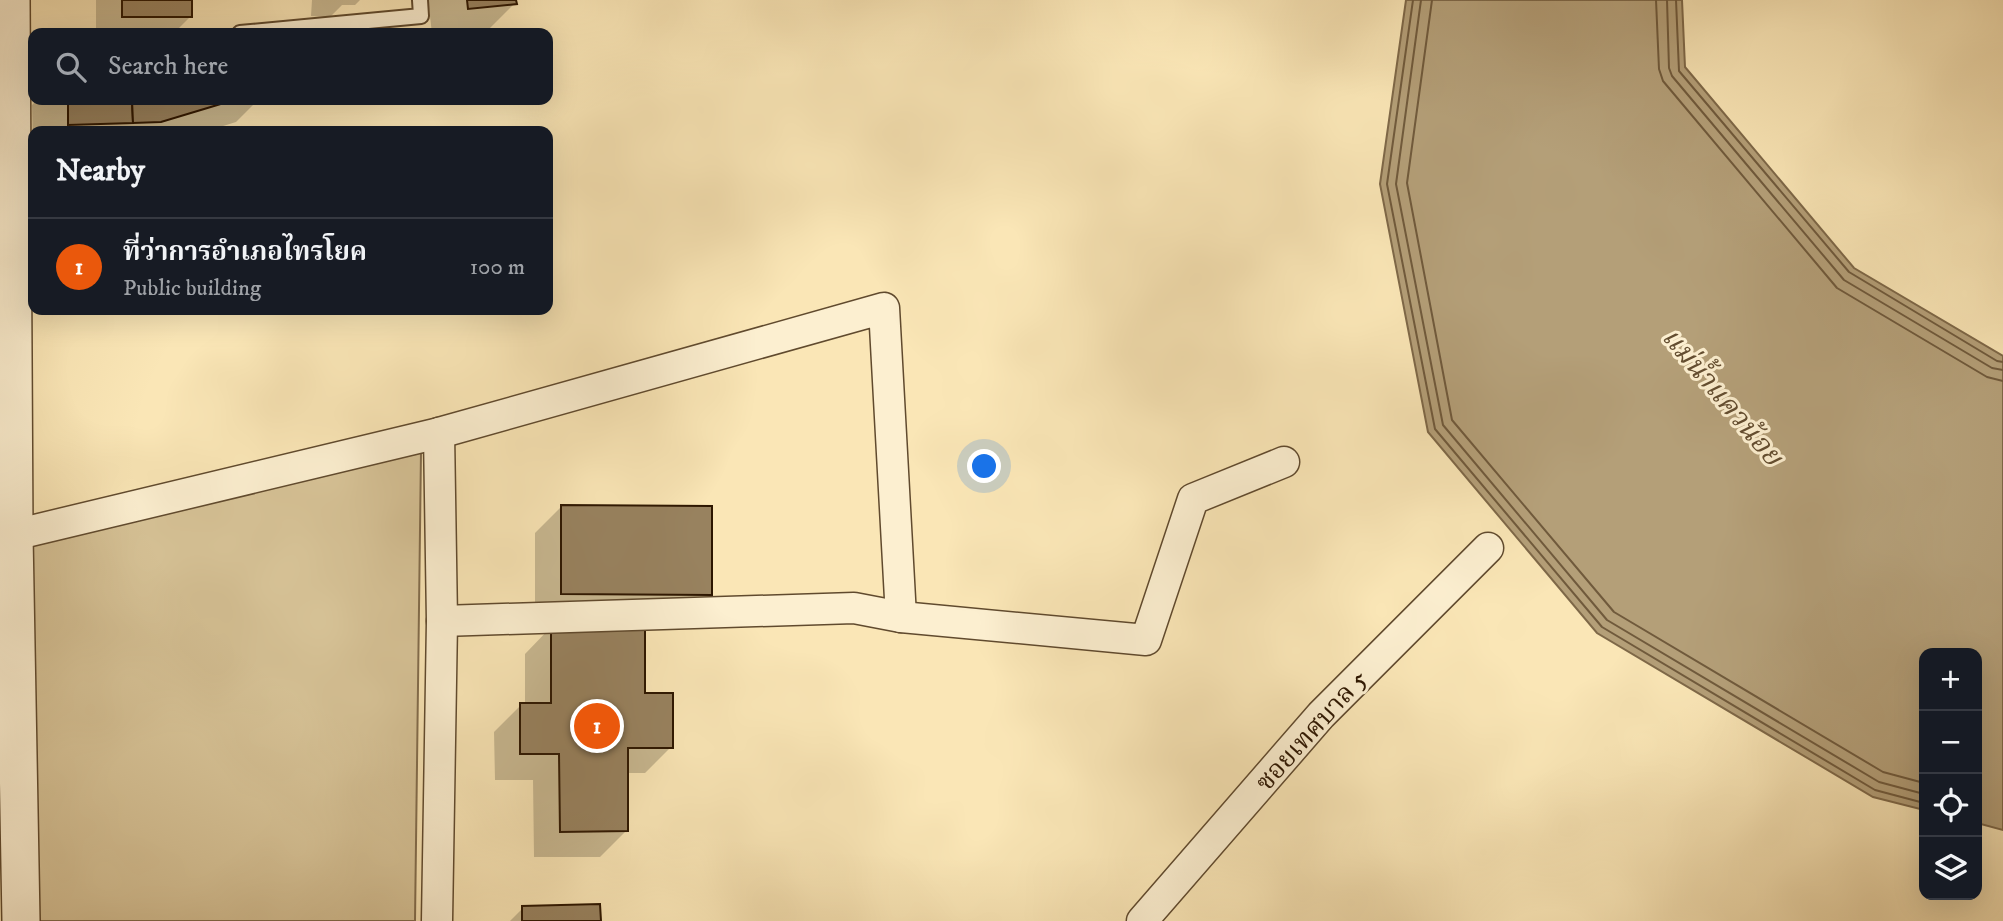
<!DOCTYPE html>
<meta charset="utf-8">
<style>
body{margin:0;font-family:"IM FELL DW Pica","Noto Serif Thai",serif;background:#242831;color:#f1f3f6}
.controls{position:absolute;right:21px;bottom:21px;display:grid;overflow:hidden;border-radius:14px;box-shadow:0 7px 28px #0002}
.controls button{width:63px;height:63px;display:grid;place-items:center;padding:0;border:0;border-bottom:2px solid #363941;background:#171b24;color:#f1f3f6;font:35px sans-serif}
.you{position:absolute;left:985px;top:467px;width:24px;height:24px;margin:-18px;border:5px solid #fff;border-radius:50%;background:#1a73e8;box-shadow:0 0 0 10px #1a73e833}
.badge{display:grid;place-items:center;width:46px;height:46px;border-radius:50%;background:#ea580c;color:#fff;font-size:23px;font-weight:700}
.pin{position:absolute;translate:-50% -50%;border:4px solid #fff;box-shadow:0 2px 7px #0006}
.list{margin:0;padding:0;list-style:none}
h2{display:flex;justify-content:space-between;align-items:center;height:91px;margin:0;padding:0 28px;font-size:30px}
h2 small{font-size:23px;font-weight:400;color:#9ea1a6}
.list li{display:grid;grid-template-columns:46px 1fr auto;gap:21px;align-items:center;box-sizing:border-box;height:98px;padding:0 28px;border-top:2px solid #363941}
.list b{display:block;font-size:26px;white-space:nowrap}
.list p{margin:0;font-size:23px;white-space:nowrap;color:#9ea1a6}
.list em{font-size:23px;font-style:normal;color:#9ea1a6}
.icon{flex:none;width:38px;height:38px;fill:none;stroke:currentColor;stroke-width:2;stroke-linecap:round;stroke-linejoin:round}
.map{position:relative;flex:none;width:2003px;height:921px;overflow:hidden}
.search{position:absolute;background:#171b24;box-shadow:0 7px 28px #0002;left:28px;top:28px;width:525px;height:77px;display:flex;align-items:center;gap:18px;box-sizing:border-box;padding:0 24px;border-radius:14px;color:#9ea1a6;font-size:26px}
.panel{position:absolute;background:#171b24;box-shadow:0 7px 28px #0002;left:28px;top:126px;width:525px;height:189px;border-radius:14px}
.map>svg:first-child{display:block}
.green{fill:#d7c397;stroke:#826c4c;stroke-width:2}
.water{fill:#b49f78;stroke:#7e6848;stroke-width:2}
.shadow{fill:#0003}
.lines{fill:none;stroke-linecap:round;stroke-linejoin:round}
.shore{stroke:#705a3c;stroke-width:2}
.building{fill:#98825f;stroke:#2d1600;stroke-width:2}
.service-casing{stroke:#604a2e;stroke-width:18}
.minor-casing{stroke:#604a2e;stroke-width:33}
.tertiary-casing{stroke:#604a2e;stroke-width:40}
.service{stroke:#fcefd0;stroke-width:14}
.minor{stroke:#fcefd0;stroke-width:30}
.tertiary{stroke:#fcefd0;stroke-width:37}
.labels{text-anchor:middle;stroke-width:6;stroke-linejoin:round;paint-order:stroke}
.street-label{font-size:26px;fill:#2d1600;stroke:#fcefd0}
.water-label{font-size:28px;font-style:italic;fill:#634d30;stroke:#fcefd0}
</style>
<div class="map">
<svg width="2003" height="921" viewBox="0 0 2003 921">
<rect width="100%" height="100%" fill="#fae6b6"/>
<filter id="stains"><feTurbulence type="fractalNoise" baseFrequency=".00286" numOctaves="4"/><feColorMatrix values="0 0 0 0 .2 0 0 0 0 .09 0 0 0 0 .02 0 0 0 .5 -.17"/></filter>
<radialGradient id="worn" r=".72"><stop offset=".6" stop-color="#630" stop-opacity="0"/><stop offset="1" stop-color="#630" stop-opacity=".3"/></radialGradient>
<polygon class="green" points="421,452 415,921 38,921 30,543"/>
<polygon class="water" points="1406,0 1682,0 1685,67 1854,268 2003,356 2003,830 1977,823 1977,653 1924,653 1924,810 1873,797 1597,633 1428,432 1380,184"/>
<g class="shadow">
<polygon points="96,0 190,0 190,17 174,33 96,33"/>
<polygon points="312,0 360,0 355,5 342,5 330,17 311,16"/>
<polygon points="428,0 514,0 515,3 485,33 432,33"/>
<polygon points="37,100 258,100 236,122 207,131 33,131 33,146 32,105"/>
<polygon points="561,507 711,594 684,620 535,620 535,533"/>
<polygon points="551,627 643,695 671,747 645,773 626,773 626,831 600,857 534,857 533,780 495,780 494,732 521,705 525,705 525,654"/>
<polygon points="523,908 599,921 510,921"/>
</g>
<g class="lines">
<g class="shore">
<polyline points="1413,0 1387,184 1435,429 1602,627 1875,790 1924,803"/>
<polyline points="1421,0 1396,184 1443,425 1607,620 1879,782 1924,794"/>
<polyline points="1432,0 1407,183 1452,420 1614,612 1883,772 1924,783"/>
<polyline points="1656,0 1659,69 1663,81 1837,288 1987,377 2003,381"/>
<polyline points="1667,0 1669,68 1672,76 1844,280 1992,368 2003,370"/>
<polyline points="1676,0 1679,71 1849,272 1997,361 2003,362"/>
</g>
</g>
<g class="building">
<rect x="122" y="0" width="70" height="17"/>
<polygon points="467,0 516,0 517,4 468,9"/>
<polygon points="68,100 132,100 133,123 68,125"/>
<polygon points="132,100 234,100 161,122 133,123"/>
<polygon points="561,505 712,506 712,595 561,594"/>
<polygon points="551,626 645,626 645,693 673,693 673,748 628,748 628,831 560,832 559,754 520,754 520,703 551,703"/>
<polygon points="600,904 601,921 522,921 522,906"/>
</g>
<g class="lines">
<defs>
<polyline id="service" points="240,33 421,16 420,0"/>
<g id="minor">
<polyline points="14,535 439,433 884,308 901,617"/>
<polyline points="442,621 854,608 901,617 1146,640 1193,499 1284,462"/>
<polyline points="437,921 442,621 439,433"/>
<polyline points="1142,921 1321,715 1488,548"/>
</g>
<polyline id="tertiary" points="11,0 14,535 21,921"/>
</defs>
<use href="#service" class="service-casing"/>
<use href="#minor" class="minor-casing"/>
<use href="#tertiary" class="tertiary-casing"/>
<use href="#service" class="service"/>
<use href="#minor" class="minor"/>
<use href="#tertiary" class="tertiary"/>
</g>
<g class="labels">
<g class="street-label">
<text transform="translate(1311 730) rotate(-48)" y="9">ซอยเทศบาล 5</text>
</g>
<g class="water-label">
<text transform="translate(1723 396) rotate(50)" y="10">แม่น้ำแควน้อย</text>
</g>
</g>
<rect width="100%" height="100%" filter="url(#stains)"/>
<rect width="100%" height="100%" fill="url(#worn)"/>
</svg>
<div class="controls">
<button>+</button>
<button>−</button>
<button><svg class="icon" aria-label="locate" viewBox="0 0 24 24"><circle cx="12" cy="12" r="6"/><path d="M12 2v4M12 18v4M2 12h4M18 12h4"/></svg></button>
<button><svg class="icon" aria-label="layers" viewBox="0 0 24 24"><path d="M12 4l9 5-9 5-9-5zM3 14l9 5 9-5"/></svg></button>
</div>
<div class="you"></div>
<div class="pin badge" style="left:597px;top:726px">1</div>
<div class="search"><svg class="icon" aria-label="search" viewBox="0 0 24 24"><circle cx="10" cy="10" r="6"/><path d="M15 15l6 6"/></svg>Search here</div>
<section class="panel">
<h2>Nearby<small></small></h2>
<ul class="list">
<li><span class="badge">1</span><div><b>ที่ว่าการอำเภอไทรโยค</b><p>Public building</p></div><em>100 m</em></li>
</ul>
</section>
</div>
